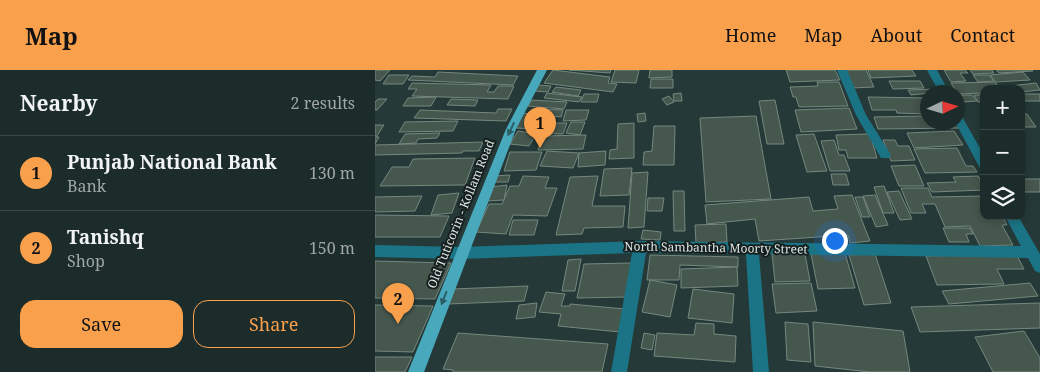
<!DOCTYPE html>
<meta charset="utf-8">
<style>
body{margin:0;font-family:"Noto Serif",serif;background:#253432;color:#f1f3f6}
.controls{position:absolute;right:15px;top:15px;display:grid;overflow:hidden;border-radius:10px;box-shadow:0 2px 8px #0003}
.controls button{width:45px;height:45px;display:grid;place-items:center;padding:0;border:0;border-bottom:1px solid #3a4847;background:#1c2c2a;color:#f1f3f6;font:25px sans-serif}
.compass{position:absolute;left:545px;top:15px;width:45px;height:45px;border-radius:50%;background:#1c2c2a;box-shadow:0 2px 8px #0003;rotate:86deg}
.you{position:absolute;left:459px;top:170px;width:18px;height:18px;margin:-12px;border:4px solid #fff;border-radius:50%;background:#1a73e8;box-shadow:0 0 0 8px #1a73e833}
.badge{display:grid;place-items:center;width:32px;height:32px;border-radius:50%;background:#f9a04d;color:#111;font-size:16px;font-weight:700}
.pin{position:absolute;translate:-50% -41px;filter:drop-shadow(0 1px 2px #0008)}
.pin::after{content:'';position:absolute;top:26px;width:18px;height:15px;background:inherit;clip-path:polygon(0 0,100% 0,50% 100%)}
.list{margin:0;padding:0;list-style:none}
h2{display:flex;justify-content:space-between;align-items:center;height:65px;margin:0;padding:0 20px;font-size:21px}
h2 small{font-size:16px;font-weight:400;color:#a0a7a8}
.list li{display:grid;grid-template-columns:32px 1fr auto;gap:15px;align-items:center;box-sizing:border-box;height:75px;padding:0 20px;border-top:1px solid #3a4847}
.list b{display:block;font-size:19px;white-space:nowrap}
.list p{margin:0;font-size:16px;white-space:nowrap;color:#a0a7a8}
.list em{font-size:16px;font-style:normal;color:#a0a7a8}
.actions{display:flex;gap:10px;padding:15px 20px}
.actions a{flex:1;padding:11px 0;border:1px solid #f9a04d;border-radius:15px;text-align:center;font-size:18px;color:#f9a04d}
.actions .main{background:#f9a04d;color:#111}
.icon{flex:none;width:28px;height:28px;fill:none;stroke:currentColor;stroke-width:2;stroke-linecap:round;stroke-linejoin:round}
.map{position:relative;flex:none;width:665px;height:302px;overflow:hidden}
header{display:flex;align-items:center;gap:30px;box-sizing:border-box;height:70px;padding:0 25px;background:#f9a04d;color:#111}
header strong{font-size:24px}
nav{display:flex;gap:28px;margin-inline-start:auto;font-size:18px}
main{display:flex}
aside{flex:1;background:#1c2c2a}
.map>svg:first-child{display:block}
.building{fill:#46574e;stroke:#75887e}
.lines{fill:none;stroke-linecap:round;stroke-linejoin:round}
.minor{fill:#1b7485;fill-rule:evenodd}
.major{fill:#48a9bc;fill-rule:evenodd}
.oneway{fill:#2c5d65}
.labels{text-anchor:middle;stroke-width:4;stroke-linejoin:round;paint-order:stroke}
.street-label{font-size:12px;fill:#d9e5e3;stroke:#161f1e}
</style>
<header>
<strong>Map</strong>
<nav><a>Home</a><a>Map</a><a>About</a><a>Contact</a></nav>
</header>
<main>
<aside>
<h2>Nearby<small>2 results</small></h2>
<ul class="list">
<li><span class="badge">1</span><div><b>Punjab National Bank</b><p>Bank</p></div><em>130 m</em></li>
<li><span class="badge">2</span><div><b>Tanishq</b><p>Shop</p></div><em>150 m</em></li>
</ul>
<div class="actions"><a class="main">Save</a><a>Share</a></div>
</aside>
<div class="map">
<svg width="665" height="302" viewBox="0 0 665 302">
<rect width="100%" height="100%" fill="#253a38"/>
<g class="building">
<polygon points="0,0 15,0 5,11 0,10"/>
<polygon points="178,0 235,7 233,13 242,14 238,22 169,13"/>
<polygon points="194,0 236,0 235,3"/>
<polygon points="240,0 264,0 261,13 236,12"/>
<polygon points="275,0 297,0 297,7 274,8"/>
<polygon points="411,0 460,0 465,10 415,12"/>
<polygon points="470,0 491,0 499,17 477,18"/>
<polygon points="493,0 537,0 541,6 496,8"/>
<polygon points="569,0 590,0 593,3 585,3 591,11 576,12"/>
<polygon points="595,0 617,0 619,3 598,4"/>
<polygon points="621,0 657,0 658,1 624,3"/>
<polygon points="63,2 143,6 138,15 33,10 37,6 60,7"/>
<polygon points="648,2 655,10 621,12 615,5"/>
<polygon points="14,5 34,5 28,14 8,14"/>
<polygon points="598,5 614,5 619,11 603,12"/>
<polygon points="276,9 298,9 298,18 275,18"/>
<polygon points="514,11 545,11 549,18 518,19"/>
<polygon points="442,12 464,12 473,36 424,37 421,27 418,27 415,17 443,16"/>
<polygon points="620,12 625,19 609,19 609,23 583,24 576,13"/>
<polygon points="37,13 116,15 112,22 119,22 123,16 139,16 133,29 37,26 42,19 33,19"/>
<polygon points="661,13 665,20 646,22 646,19 638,19 635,16"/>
<polygon points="163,15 176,16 173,22 159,21"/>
<polygon points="181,17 206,20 203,26 177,22"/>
<polygon points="561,19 564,22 536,25 533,20"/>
<polygon points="172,23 207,27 204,32 169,28"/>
<polygon points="306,23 307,31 299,31 298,24"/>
<polygon points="209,24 224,24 222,32 206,32"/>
<rect x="646" y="24" width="19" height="7"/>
<polygon points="583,25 597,25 602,31 587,32"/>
<polygon points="599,25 609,25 609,32 603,32"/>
<polygon points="294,26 299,32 292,35 287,29"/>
<polygon points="61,27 56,36 28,36 33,28"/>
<polygon points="493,27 552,28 552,44 522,43 521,40 497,40"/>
<polygon points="3,29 12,29 2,40 0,40 0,32"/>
<polygon points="76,29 103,30 100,36 72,35"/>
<polygon points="156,30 192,32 189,39 153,36"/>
<polygon points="400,30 409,74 392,74 384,31"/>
<polygon points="474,38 482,59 426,62 420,40"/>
<polygon points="123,39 137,39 131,51 39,48 45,40 121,43"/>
<polygon points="158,39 188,40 186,47 177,46 174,53 192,53 188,64 157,63 159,59 141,58 148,43 155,44"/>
<polygon points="191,40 214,40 211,50 188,51"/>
<polygon points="270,43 271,51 263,52 262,44"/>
<polygon points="646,44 652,44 661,57 646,57"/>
<polygon points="381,46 396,129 331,132 325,48"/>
<polygon points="552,46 552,52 582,52 586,58 503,59 499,47"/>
<polygon points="83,51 78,61 24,62 30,52"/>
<polygon points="196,52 210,52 205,65 191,63"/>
<polygon points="259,53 259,88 234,89 235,80 242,79 243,54"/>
<polygon points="0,55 9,55 1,67 4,67 0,74"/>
<polygon points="279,56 300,56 299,95 268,95 269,82 277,81"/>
<polygon points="143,61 161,64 154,76 135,74"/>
<polygon points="579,61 588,75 539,78 532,63"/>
<polygon points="65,63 62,68 43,69 41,73 24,74 30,64"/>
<polygon points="439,64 452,101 432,102 421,65"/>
<polygon points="492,64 495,64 502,88 473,88 471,80 464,80 461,65"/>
<polygon points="211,65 208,79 163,80 167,66"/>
<polygon points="459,70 464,85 469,85 475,101 455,101 446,71"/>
<polygon points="508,70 520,70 523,76 534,76 540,90 516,91"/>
<polygon points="108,72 104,81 88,81 87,83 0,85 0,75"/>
<polygon points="582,78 591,96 598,96 602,102 550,103 539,79"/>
<polygon points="172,81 204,83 198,98 165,96"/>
<polygon points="231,81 230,95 203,97 204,83"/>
<polygon points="135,82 167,82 161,100 129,101"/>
<polygon points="100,88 90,115 5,116 17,97 34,97 38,89"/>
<polygon points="540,95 549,116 524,116 516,96"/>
<polygon points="257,98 254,125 225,126 229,99"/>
<polygon points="273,102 269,157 253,158 257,103"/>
<polygon points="456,104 471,104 474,115 458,115"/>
<polygon points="135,105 133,112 117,112 119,106"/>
<polygon points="148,106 174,107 170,118 182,118 172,146 138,145 131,164 101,162 114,134 127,134 135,116 144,116"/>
<polygon points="223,106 217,136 250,136 248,157 209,158 207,164 181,165 195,107"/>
<polygon points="603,106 609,116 609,120 557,122 552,113 581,112 578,107"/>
<rect x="646" y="109" width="19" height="13"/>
<polygon points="132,115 129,130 112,131 116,117"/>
<polygon points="509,116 519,143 508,143 499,117"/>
<polygon points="526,118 553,118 557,127 609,126 609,146 627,146 632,155 627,155 638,175 605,176 595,156 570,157 560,134 547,134 551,143 536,143"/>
<polygon points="298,121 309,121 310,161 299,161"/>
<polygon points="524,121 537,149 525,150 512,122"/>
<polygon points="84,123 77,143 56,145 63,125"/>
<polygon points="477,125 495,171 475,173 473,165 384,171 380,149 332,154 330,135 434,127 438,141 463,139 459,126"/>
<polygon points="500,125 513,155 501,157 488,126"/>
<polygon points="47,126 40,141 0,142 0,127"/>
<polygon points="480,127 488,127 495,147 487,147"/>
<polygon points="273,128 289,128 287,141 272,141"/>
<polygon points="0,145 74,146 65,167 0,167"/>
<polygon points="138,150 163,150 159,165 134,165"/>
<polygon points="351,154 352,172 321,173 320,155"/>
<polygon points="568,158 595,158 598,164 591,164 594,172 574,172"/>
<polygon points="268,160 286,162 285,170 266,169"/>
<polygon points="470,183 480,218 443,219 436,184"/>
<polygon points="397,184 430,184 435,211 400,212"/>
<polygon points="500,184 516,233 489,235 474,185"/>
<polygon points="641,184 649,199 622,199 629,214 562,215 551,186"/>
<polygon points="275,185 363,187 363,197 305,195 304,210 272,210"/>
<polygon points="206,189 200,221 187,221 193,190"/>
<polygon points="0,191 76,193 60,229 0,228"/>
<polygon points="256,193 253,227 202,228 209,194"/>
<polygon points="362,197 363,216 306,218 306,199"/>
<polygon points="275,210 302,215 295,247 267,242"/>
<polygon points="436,213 442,241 401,243 397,214"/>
<polygon points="655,213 663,226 574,234 567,221"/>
<polygon points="153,216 149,231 73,234 78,219"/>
<polygon points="318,219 359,224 357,253 313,248"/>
<polygon points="171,222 190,224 186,236 195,236 195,234 250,239 245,262 183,256 186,244 164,242"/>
<polygon points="162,233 160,247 141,249 144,235"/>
<polygon points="665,233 665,258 545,262 536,237"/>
<polygon points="0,235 58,236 38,282 0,281"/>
<polygon points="410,252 433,254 436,292 412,290"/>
<polygon points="438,252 528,261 535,302 495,302 440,296"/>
<polygon points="321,253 339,254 339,264 361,266 360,292 279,286 282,263 319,265"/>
<polygon points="649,261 665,288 665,302 618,302 600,267"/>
<polygon points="83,263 233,274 227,302 78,302 78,300 68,299"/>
<polygon points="269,263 280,265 277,280 266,278"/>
<polygon points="0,287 37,287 30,302 0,302"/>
</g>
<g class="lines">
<g class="minor">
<polygon points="462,0 472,0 491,45 516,85 514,88 506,88 481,45"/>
<polygon points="552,0 562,0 574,22 564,22"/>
<polygon points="582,44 586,45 609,85 609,99 605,98 580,52 582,52"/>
<polygon points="630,146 643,146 665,184 665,203 660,201 653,188 384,184 394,302 378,302 371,184 271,183 252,302 236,302 257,183 86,189 0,187 0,175 86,177 265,171 646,176"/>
</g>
<polygon class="major" points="162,0 172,0 141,59 49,302 33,302 131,59"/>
</g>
<defs><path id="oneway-solid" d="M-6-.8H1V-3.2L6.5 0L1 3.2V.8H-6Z" transform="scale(1.25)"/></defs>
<g class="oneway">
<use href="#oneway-solid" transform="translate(136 59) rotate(115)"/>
<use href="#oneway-solid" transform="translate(69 228) rotate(111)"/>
</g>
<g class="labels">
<g class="street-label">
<text transform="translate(86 144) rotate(-68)" y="4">Old Tuticorin - Kollam Road</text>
<text transform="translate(341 178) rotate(1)" y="4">North Sambantha Moorty Street</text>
</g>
</g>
</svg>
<div class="controls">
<button>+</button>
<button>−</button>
<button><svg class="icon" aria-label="layers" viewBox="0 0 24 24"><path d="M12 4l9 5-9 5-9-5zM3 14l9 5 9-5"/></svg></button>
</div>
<svg class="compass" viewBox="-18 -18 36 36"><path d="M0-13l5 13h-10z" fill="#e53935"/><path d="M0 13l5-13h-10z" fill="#a0a7a8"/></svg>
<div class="you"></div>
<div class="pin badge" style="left:165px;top:78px">1</div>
<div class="pin badge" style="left:23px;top:254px">2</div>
</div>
</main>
